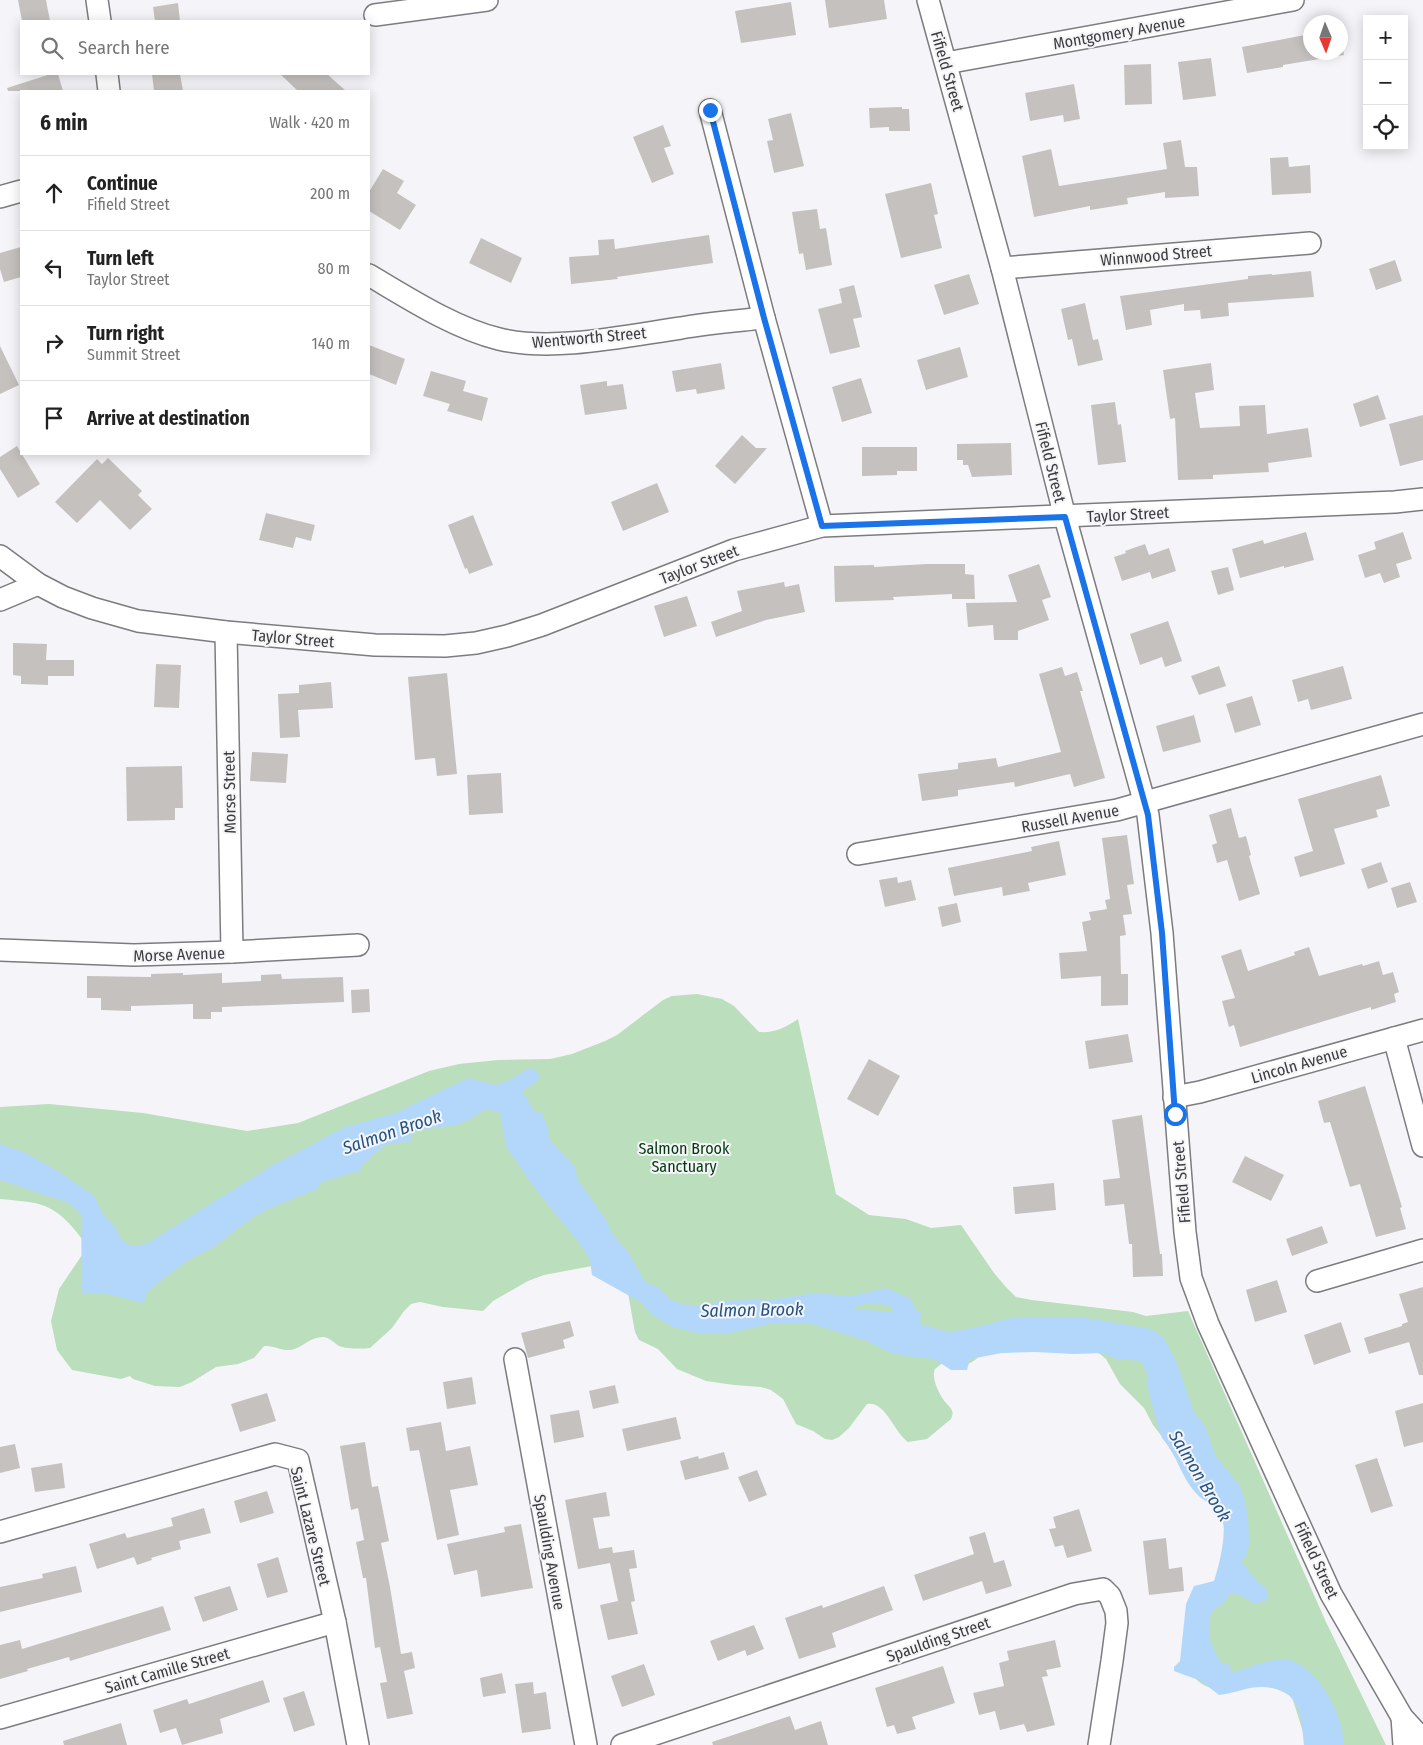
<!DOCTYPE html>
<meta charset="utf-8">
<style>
body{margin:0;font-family:"Fira Sans Condensed",sans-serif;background:#f6f6f6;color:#222}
.controls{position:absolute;right:15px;top:15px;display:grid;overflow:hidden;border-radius:0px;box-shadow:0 2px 12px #0003}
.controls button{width:45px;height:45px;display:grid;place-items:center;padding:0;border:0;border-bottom:1px solid #e0e0e0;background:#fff;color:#222;font:25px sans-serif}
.compass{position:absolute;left:1303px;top:15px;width:45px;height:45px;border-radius:50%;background:#fff;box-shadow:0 2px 12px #0003;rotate:178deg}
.stop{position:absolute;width:15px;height:15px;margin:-11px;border:4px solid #1a73e8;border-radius:50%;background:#fff}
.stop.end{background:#1a73e8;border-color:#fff;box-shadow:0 1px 5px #0008}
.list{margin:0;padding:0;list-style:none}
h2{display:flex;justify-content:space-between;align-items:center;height:65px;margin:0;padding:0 20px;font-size:21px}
h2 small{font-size:16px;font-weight:400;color:#767676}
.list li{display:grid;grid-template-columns:32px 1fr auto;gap:15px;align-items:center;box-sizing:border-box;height:75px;padding:0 20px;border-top:1px solid #e0e0e0}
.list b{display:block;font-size:19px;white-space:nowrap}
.list p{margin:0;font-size:16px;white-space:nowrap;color:#767676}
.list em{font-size:16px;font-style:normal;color:#767676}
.icon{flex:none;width:28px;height:28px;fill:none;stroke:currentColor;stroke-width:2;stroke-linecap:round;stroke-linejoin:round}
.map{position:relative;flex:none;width:1423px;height:1745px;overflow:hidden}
.search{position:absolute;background:#fff;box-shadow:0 2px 12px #0003;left:20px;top:20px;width:350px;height:55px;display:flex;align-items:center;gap:12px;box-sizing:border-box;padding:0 18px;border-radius:0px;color:#767676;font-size:19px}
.panel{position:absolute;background:#fff;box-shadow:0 2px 12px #0003;left:20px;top:90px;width:350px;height:365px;border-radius:0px}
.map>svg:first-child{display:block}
.green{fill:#bbdebc}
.water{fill:#b3d7fb;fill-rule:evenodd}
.building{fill:#c5c1bf}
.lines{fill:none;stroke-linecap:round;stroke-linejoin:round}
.minor-casing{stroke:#7c7c80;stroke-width:24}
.minor{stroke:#fff;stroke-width:21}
.route{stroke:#1a73e8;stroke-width:6}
.labels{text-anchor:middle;stroke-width:4;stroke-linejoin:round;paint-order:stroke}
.street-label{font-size:16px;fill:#3c3c3d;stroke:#f5f5f9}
.park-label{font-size:16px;fill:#003a0c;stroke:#f5f5f9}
.water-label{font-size:18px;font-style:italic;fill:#225381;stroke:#f5f5f9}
</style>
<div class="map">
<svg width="1423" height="1745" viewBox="0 0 1423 1745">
<rect width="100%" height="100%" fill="#f5f5f9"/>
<path class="green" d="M697 994 722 999 734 1006 759 1032C774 1033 785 1028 798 1019L836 1194 869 1215 906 1219 931 1228 961 1225 994 1273 1005 1286 1016 1297 1032 1300 1133 1312 1146 1316 1188 1311 1326 1622 1386 1745H1307L1292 1697C1285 1692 1276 1688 1267 1687 1244 1683 1215 1699 1196 1679L1226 1535 1220 1508 1180 1465 1163 1438 1153 1425 1144 1408 1120 1384 1106 1359 1100 1354 1081 1347 982 1354C966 1369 964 1365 944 1362L935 1369C931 1377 938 1391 943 1399 948 1407 956 1409 951 1419L927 1439 908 1442C894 1432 885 1400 867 1404L849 1428 839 1437 832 1440 825 1439 813 1431 796 1424 783 1399 771 1390 761 1387 734 1385 706 1381 677 1369 658 1349 639 1340 635 1332 628 1293 592 1266 544 1275 528 1281 493 1301 483 1311 443 1307 420 1302 411 1304 404 1311 392 1328 370 1348C362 1349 347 1349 339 1346 334 1343 329 1337 323 1337 310 1337 302 1348 291 1350 281 1351 273 1345 264 1346L254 1358 238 1364 216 1367 192 1382 180 1387 155 1386 133 1379 130 1376 121 1379 72 1370 57 1350 51 1321 59 1289 82 1255V1292L90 1250C76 1230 60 1208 35 1203 24 1201 11 1200 0 1199V1107L49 1104 143 1113 247 1131 298 1123 429 1071 459 1064 498 1060 550 1059 572 1054 605 1041 617 1035 663 1000 672 996Z"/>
<path class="water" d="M529 1068 538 1072 539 1080C533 1083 530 1087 523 1090V1093L535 1112 542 1113 548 1129 549 1139 575 1167 578 1180 607 1221 611 1232 628 1252 645 1282 658 1287 669 1299 683 1304 700 1306 720 1301 776 1299 814 1293 851 1296 886 1288 911 1299 915 1309 921 1313 920 1324 949 1332 982 1326 1014 1317H1081L1151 1329 1163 1337 1176 1361 1194 1412 1205 1426 1215 1455 1239 1485 1242 1492 1248 1514 1249 1544 1246 1556 1241 1561 1256 1580 1267 1589V1600L1255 1604 1240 1595 1231 1593 1222 1604 1211 1612C1207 1640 1209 1639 1221 1663L1229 1664 1230 1670 1234 1672C1247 1668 1276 1656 1290 1660 1319 1669 1344 1716 1344 1745H1304C1301 1715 1300 1687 1261 1687 1246 1687 1233 1694 1219 1695L1201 1681 1174 1671V1667L1180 1661 1186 1604 1194 1586 1214 1581C1219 1566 1226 1537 1223 1521 1221 1514 1218 1509 1214 1504 1190 1499 1181 1467 1170 1448 1167 1443 1162 1440 1161 1435 1156 1423 1154 1410 1150 1397 1146 1382 1151 1376 1141 1361L1117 1359 1101 1353 1074 1354 1035 1352 1002 1353 970 1359 967 1370H951L934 1359 906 1356 889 1352 867 1341 812 1324H768L730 1333 703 1334 673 1327 651 1314 642 1303 592 1275 590 1260 579 1243 533 1186 506 1146 500 1113C497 1112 492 1110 488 1110 480 1110 474 1118 467 1121 450 1129 430 1126 412 1133L411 1141 385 1145 364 1163 359 1171 321 1182 317 1189 268 1209 252 1218 214 1247 192 1258 168 1275 147 1292 144 1303C131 1301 119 1296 107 1294 99 1293 90 1295 82 1292L81 1215 69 1203 0 1180V1144L26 1153 61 1173 94 1196 103 1214 115 1227 121 1239 131 1246 146 1244 273 1165 345 1127 395 1113 468 1078 496 1085 510 1080ZM869 1303 889 1305 894 1312 855 1309 854 1307Z"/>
<g class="building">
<polygon points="18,0 46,0 50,21 22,21"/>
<polygon points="825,0 884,0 887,19 829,28"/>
<polygon points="791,2 796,35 741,43 735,11"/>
<polygon points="178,3 180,21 155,21 153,7"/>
<polygon points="1340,33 1344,55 1283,65 1283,67 1247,73 1242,47 1310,34 1310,52 1340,52"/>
<polygon points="1211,58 1216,96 1183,100 1178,62"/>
<polygon points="1151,64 1152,104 1125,105 1124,65"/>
<polygon points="51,74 58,74 63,91 8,91 7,88"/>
<polygon points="152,74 180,74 183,91 154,91"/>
<polygon points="280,74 327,74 346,91 298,91"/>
<polygon points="1074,84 1080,119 1064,122 1063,115 1030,121 1025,93"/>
<polygon points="902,107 902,109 909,109 910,131 889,131 889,127 870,128 869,108"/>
<polygon points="791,113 804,166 774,173 767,141 773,140 768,119"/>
<polygon points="663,125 671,146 664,148 674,174 652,183 633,137"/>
<polygon points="1181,140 1185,167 1197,167 1199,196 1165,198 1165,192 1127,198 1128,204 1090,210 1090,206 1034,217 1022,156 1051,149 1059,186 1167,169 1163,143"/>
<polygon points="1288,157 1289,167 1310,165 1311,193 1272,195 1270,158"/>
<polygon points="383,169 404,181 397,193 416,205 400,230 369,211 369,192"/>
<polygon points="931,183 938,214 934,215 942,248 901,258 885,194"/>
<polygon points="817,209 820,229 826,228 832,265 806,270 803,253 799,254 792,212"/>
<polygon points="709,235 713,263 617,277 618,279 571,284 569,257 599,255 598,240 614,239 615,249"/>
<polygon points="481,238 522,258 511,283 469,263"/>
<polygon points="21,247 21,277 4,282 0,269 0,253"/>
<polygon points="1395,260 1402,281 1376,290 1369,269"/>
<polygon points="1311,271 1314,297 1228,303 1229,316 1201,319 1200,310 1184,311 1184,304 1150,310 1152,325 1126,330 1120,296 1248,279 1248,276 1272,274 1272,275"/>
<polygon points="969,274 979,304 944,315 934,285"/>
<polygon points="854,285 862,317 853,319 860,347 830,354 818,309 842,303 839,289"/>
<polygon points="1085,303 1093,340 1098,339 1103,360 1078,366 1072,339 1068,340 1061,309"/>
<polygon points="369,345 405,359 396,385 369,374"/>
<polygon points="0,346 19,385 0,394"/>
<polygon points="960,347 968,377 926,390 917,360"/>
<polygon points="721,363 725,389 697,394 696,389 676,392 672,371"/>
<polygon points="1211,363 1214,390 1195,393 1200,428 1240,426 1239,406 1265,405 1267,434 1308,428 1312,457 1268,463 1269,472 1213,475 1213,479 1178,480 1175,418 1170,419 1163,370"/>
<polygon points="431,371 466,381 463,391 488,398 482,421 447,411 450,404 423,396"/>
<polygon points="861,378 872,413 842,422 832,387"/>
<polygon points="607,381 607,386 623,384 627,409 585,415 580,385"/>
<polygon points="1378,395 1386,419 1360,427 1353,404"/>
<polygon points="1115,402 1118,425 1121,424 1126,462 1098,465 1091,405"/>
<polygon points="1423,415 1423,460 1400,466 1389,424"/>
<polygon points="742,435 756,448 767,448 735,484 715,466"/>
<polygon points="1011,443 1012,475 972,477 968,465 963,465 963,460 957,460 957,444"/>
<polygon points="17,446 40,484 18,498 0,469 0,457"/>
<polygon points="862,447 917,447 917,471 897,471 897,475 862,476"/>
<polygon points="108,458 142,491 138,495 152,509 130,530 100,500 77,523 55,502 97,459 102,464"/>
<polygon points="657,483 669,512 623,531 611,502"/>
<polygon points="266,513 315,525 311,541 296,537 293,548 259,540"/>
<polygon points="473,515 493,565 469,574 467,568 465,569 448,525"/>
<polygon points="1306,532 1314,560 1284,568 1284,566 1240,578 1232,549 1263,540 1264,544"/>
<polygon points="1403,532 1412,559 1396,564 1400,577 1384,583 1380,573 1365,578 1358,555 1376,549 1374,542"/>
<polygon points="1145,544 1149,555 1169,548 1176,571 1152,579 1150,572 1122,581 1114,557 1126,553 1125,551"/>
<polygon points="927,564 965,564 965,574 974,575 975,599 952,599 952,594 893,597 894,600 835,602 834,566 874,565 874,567"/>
<polygon points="1039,564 1051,597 1042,600 1049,620 1018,631 1018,640 994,640 993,625 968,627 966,603 1017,602 1008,575"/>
<polygon points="1228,567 1234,590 1218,595 1211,571"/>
<polygon points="784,582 785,587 799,584 805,612 766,620 716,637 711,622 742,611 737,591"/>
<polygon points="687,596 697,626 664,637 654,606"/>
<polygon points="1168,621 1182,661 1165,667 1162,657 1140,665 1130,634"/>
<polygon points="13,643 47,644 46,660 74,660 74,676 48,676 48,685 21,684 21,676 13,675"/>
<polygon points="156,664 181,665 179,708 154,707"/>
<polygon points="1219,666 1226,686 1199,695 1191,676"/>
<polygon points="1343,666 1352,699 1311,710 1308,699 1298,702 1292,680"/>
<polygon points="1062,667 1065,676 1077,672 1083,691 1080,691 1105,778 1074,787 1070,774 1015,787 1014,782 958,790 958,796 922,801 918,774 958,769 958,763 996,758 998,767 1061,752 1039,674"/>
<polygon points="447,673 457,774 437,776 435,758 415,760 408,677"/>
<polygon points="331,682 333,708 298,710 300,737 280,738 278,694 299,693 299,685"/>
<polygon points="1252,696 1261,725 1235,733 1226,704"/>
<polygon points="1194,715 1201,742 1163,752 1156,726"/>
<polygon points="252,752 288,754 286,783 250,781"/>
<polygon points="182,766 183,808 175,808 175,820 127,821 126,767"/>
<polygon points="501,773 503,813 469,815 467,775"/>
<polygon points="1381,775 1390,806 1376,810 1378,817 1334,829 1345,864 1300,877 1294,857 1313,851 1298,799"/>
<polygon points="1231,808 1239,838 1246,836 1251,855 1249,856 1260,894 1239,901 1227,860 1217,863 1212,845 1217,843 1209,815"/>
<polygon points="1127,835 1134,884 1127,885 1132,914 1123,915 1126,935 1120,936 1121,974 1128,974 1128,1005 1101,1006 1101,976 1061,979 1059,953 1087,951 1082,922 1091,920 1089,912 1107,909 1105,900 1110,899 1102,838"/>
<polygon points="1059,841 1066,875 1028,883 1030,891 1003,896 1002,887 954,896 948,868 1032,851 1031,847"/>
<polygon points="1381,862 1388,882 1368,889 1361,869"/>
<polygon points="897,877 898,883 911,880 916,900 885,907 879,880"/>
<polygon points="1410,882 1417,902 1397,908 1391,888"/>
<polygon points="957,903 961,922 942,927 938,907"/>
<polygon points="1309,947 1319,976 1362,964 1363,966 1379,961 1383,975 1393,972 1399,992 1394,994 1396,1002 1371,1010 1371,1007 1331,1019 1240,1047 1234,1025 1229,1027 1222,1001 1235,998 1221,956 1241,949 1248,971 1295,955 1294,952"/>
<polygon points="183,973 183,975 222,973 222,983 261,981 261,975 281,974 282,979 343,977 344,1002 222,1007 222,1012 211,1012 211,1019 193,1019 193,1004 131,1006 131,1011 101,1010 101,998 87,998 87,976 151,977 151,974"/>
<polygon points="369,989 370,1012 352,1013 351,990"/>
<polygon points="1128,1034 1133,1062 1089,1069 1085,1041"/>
<polygon points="869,1059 900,1076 878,1116 847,1099"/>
<polygon points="1365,1086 1402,1207 1400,1208 1406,1229 1376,1237 1360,1184 1350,1187 1330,1122 1324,1123 1318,1101"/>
<polygon points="1142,1115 1160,1254 1162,1254 1163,1276 1133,1277 1132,1244 1129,1244 1124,1204 1105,1206 1103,1180 1120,1178 1112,1120"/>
<polygon points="1245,1156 1284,1175 1271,1201 1232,1182"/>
<polygon points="1054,1183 1056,1210 1015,1214 1013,1187"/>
<polygon points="1322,1226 1328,1243 1292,1256 1286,1239"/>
<polygon points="1277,1280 1287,1312 1255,1322 1246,1290"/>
<polygon points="1423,1287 1423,1375 1419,1375 1409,1342 1369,1354 1364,1338 1402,1326 1402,1324 1408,1322 1399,1294"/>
<polygon points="570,1321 574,1336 563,1340 565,1348 528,1358 521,1333"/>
<polygon points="1341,1322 1351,1352 1314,1365 1304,1335"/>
<polygon points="472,1377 476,1404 447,1409 443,1382"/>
<polygon points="615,1385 619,1403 593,1409 589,1391"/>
<polygon points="267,1393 276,1421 240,1432 231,1404"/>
<polygon points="1423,1403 1423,1442 1404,1447 1395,1411"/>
<polygon points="579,1410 584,1437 554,1443 550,1415"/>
<polygon points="676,1417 681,1439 627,1451 622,1429"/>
<polygon points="441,1422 446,1451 470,1446 478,1485 450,1490 459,1535 437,1540 419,1450 410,1451 406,1428"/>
<polygon points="365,1442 372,1487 378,1486 389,1541 381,1543 390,1587 401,1654 412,1652 415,1668 404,1671 413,1714 387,1719 380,1683 387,1682 380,1647 375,1648 366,1578 363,1578 356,1542 364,1540 358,1508 351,1510 340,1446"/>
<polygon points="15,1444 20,1468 0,1473 0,1447"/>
<polygon points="724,1452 729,1469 685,1480 680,1461 698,1456 699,1459"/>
<polygon points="1377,1458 1393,1506 1371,1513 1355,1465"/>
<polygon points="62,1463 65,1488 35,1492 31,1468"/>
<polygon points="757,1470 767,1495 749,1502 738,1477"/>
<polygon points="267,1491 274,1513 240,1523 234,1501"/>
<polygon points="606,1492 610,1516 593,1518 599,1549 612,1547 613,1553 634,1550 637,1568 629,1569 635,1601 631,1602 638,1634 608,1640 600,1605 618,1601 610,1563 578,1569 565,1500"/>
<polygon points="204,1508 211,1533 179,1541 181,1549 151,1558 152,1560 137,1565 134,1557 97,1569 89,1544 125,1533 127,1538 173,1526 171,1518"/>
<polygon points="1079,1509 1092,1551 1067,1558 1063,1545 1055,1547 1049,1529 1056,1528 1053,1517"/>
<polygon points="521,1524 533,1588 481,1597 477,1570 454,1575 447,1544 505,1532 504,1527"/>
<polygon points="985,1532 994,1563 1004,1560 1012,1586 986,1594 982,1581 923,1601 914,1575 974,1554 969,1537"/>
<polygon points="1166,1538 1169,1569 1182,1567 1184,1591 1149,1595 1143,1541"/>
<polygon points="278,1557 288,1592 267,1598 257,1564"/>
<polygon points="76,1566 82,1592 0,1612 0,1587 43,1578 42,1574"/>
<polygon points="230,1586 238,1610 203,1622 194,1597"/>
<polygon points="884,1586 893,1610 832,1633 836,1647 799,1659 785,1618 822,1605 823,1608"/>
<polygon points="163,1606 171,1630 70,1661 69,1657 27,1669 28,1671 0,1679 0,1645 20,1640 22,1649"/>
<polygon points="754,1625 764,1649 747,1656 745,1650 718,1661 710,1641"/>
<polygon points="1055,1640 1061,1667 1046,1670 1048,1676 1042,1677 1055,1725 1027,1732 1024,1724 1000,1730 995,1711 979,1715 973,1693 1004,1686 999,1663 1009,1660 1007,1651"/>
<polygon points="644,1664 655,1695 622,1707 611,1676"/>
<polygon points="943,1666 955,1703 912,1717 916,1729 897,1734 894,1725 887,1727 875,1688"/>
<polygon points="502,1673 506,1693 483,1697 480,1678"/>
<polygon points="263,1680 270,1702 220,1719 223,1733 182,1745 176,1728 160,1733 153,1710 187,1699 189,1704"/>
<polygon points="533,1682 534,1694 546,1692 551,1729 522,1733 515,1684"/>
<polygon points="304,1691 315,1725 294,1732 283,1698"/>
<polygon points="790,1716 795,1730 821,1721 828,1745 713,1745 712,1742"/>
<polygon points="121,1723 127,1745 64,1745 63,1741"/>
</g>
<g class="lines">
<defs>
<g id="minor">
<polyline points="97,0 100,21"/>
<polyline points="928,0 1002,268 1065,517 1148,815 1162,933 1185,1232 1191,1278 1208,1324 1331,1594 1402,1717 1423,1740"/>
<polyline points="375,15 487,0"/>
<polyline points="946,63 1293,0"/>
<polyline points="107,74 109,91"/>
<polyline points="710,110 764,318 822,526"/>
<polyline points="0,197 21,191"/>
<polyline points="1002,268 1310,243"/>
<path d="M369 275C408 298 454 328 499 339 553 352 626 336 681 328 708 323 736 321 764 318"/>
<polyline points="0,556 38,584 63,597 92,608 138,621 226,632 375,645 445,646 476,643 507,636 542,625 734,550 822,526 1395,502 1423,499"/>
<polyline points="0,600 38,584"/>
<polyline points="226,632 232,952"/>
<polyline points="858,854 1117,810 1423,724"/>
<polyline points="0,950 134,955 232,952 358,945"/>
<polyline points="1394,1038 1423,1146"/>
<polyline points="1174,1097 1200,1092 1423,1030"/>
<polyline points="1317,1281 1423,1250"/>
<polyline points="515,1359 586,1745"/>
<polyline points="0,1532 275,1454 298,1460 335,1622 358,1745"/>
<polyline points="1402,1717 1404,1745"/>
<polyline points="0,1718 335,1622"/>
<polyline points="622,1745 1074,1594 1103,1589 1110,1596 1116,1611 1117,1623 1112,1661 1099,1745"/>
</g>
</defs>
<use href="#minor" class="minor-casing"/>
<use href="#minor" class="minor"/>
</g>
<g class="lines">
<polyline class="route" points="710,110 764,318 822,526 1065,517 1148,815 1162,933 1175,1114"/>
</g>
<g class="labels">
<g class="street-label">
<text transform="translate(1119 32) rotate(-10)" y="6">Montgomery Avenue</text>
<text transform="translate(948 71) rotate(74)" y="6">Fifield Street</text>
<text transform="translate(1156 255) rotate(-5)" y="6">Winnwood Street</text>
<text transform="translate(589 337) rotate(-5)" y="6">Wentworth Street</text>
<text transform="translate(1051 462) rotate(76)" y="6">Fifield Street</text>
<text transform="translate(1128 514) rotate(-3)" y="6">Taylor Street</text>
<text transform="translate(699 564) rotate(-21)" y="6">Taylor Street</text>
<text transform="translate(293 638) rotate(5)" y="6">Taylor Street</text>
<text transform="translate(229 792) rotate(-91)" y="6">Morse Street</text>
<text transform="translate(1070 818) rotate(-10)" y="6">Russell Avenue</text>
<text transform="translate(179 954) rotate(-2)" y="6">Morse Avenue</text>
<text transform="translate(1299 1064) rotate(-16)" y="6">Lincoln Avenue</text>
<text transform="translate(1181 1182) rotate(-95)" y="6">Fifield Street</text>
<text transform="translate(311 1526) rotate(76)" y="6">Saint Lazare Street</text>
<text transform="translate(550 1552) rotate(80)" y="6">Spaulding Avenue</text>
<text transform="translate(1317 1560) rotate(65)" y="6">Fifield Street</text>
<text transform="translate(938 1639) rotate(-19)" y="6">Spaulding Street</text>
<text transform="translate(167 1670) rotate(-16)" y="6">Saint Camille Street</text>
</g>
<g class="park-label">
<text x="684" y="1154">Salmon Brook<tspan x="684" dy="18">Sanctuary</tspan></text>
</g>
<g class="water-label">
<text transform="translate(392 1132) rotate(-19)" y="6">Salmon Brook</text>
<text transform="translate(752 1310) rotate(-1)" y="6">Salmon Brook</text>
<text transform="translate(1200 1476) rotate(59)" y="6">Salmon Brook</text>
</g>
</g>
</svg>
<div class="controls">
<button>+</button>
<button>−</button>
<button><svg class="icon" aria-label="locate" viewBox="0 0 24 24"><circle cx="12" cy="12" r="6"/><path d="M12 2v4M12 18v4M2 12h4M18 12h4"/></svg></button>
</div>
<svg class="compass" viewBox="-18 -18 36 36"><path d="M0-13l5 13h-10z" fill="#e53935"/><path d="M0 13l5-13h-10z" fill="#767676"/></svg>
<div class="stop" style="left:1175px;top:1114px"></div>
<div class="stop end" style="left:710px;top:110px"></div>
<div class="search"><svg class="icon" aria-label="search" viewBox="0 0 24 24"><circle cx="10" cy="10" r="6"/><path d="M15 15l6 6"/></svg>Search here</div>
<section class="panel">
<h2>6 min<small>Walk · 420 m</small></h2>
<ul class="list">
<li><svg class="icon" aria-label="ahead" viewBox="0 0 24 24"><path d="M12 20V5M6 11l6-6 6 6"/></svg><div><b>Continue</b><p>Fifield Street</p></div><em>200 m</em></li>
<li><svg class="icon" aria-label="left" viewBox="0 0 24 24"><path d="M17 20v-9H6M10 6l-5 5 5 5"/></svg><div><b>Turn left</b><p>Taylor Street</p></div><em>80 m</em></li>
<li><svg class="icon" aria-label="right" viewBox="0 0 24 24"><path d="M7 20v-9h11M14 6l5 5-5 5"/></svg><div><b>Turn right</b><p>Summit Street</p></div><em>140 m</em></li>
<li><svg class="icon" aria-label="arrive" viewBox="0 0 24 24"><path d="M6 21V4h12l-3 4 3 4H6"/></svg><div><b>Arrive at destination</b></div></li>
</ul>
</section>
</div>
